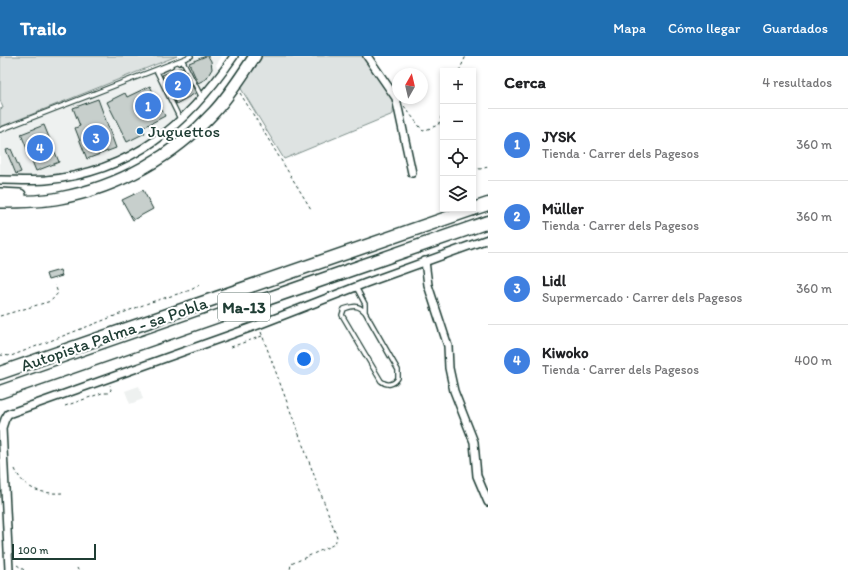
<!DOCTYPE html>
<html lang="es">
<meta charset="utf-8">
<style>
body{margin:0;font-family:Itim,sans-serif;background:#f6f6f6;color:#202124}
.controls{position:absolute;right:12px;top:12px;display:grid;overflow:hidden;border-radius:0px;box-shadow:0 2px 6px #0003}
.controls button{width:36px;height:36px;display:grid;place-items:center;padding:0;border:0;border-bottom:1px solid #e0e0e0;background:#fff;color:#202124;font:20px sans-serif}
.compass{position:absolute;left:392px;top:12px;width:36px;height:36px;border-radius:50%;background:#fff;box-shadow:0 2px 6px #0003;rotate:8deg}
.scale{position:absolute;left:12px;bottom:10px;width:84px;box-sizing:border-box;padding-left:4px;border:2px solid #1f3d34;border-top:0;font-size:11px;line-height:14px;white-space:nowrap;color:#1f3d34;-webkit-text-stroke:3px #fff;paint-order:stroke}
.you{position:absolute;left:304px;top:303px;width:14px;height:14px;margin:-10px;border:3px solid #fff;border-radius:50%;background:#1a73e8;box-shadow:0 0 0 6px #1a73e833}
.badge{display:grid;place-items:center;width:26px;height:26px;border-radius:50%;background:#1f6fb2;color:#fff;font-size:13px;font-weight:700}
.pin{position:absolute;translate:-50% -50%;border:2px solid #fff;box-shadow:0 1px 4px #0006}
.list{margin:0;padding:0;list-style:none}
h2{display:flex;justify-content:space-between;align-items:center;height:52px;margin:0;padding:0 16px;font-size:17px}
h2 small{font-size:13px;font-weight:400;color:#757577}
.list li{display:grid;grid-template-columns:26px 1fr auto;gap:12px;align-items:center;box-sizing:border-box;height:72px;padding:0 16px;border-top:1px solid #e0e0e0}
.list b{display:block;font-size:15px;white-space:nowrap}
.list p{margin:0;font-size:13px;white-space:nowrap;color:#757577}
.list em{font-size:13px;font-style:normal;color:#757577}
.icon{flex:none;width:22px;height:22px;fill:none;stroke:currentColor;stroke-width:2;stroke-linecap:round;stroke-linejoin:round}
.map{position:relative;flex:none;width:488px;height:514px;overflow:hidden}
header{display:flex;align-items:center;gap:24px;box-sizing:border-box;height:56px;padding:0 20px;background:#1f6fb2;color:#fff}
header strong{font-size:19px}
nav{display:flex;gap:22px;margin-inline-start:auto;font-size:14px}
main{display:flex}
aside{flex:1;background:#fff}
.map>svg:first-child{display:block}
.built{fill:#eef1f0}
.green{fill:#dee3e2;stroke:#7e908b}
.building{fill:#c7cfcc;stroke:#1f3d34}
.lines{fill:none;stroke-linecap:round;stroke-linejoin:round}
.service-casing{stroke:#1f3d34;stroke-width:6}
.minor-casing{stroke:#1f3d34;stroke-width:10}
.trunk-casing{stroke:#1f3d34;stroke-width:14}
.motorway-casing{stroke:#1f3d34;stroke-width:15}
.path{stroke:#1f3d34;stroke-width:1;stroke-dasharray:3 3;stroke-linecap:butt}
.service{stroke:#fff;stroke-width:3.5}
.minor{stroke:#fff;stroke-width:7}
.trunk{stroke:#fff;stroke-width:11}
.motorway{stroke:#fff;stroke-width:12}
.poi-dot{fill:#1f6fb2;stroke:#fff;stroke-width:1.5}
.labels{text-anchor:middle;stroke-width:4;stroke-linejoin:round;paint-order:stroke}
.shield{fill:#fff;stroke:#627771;stroke-width:1}
.shield-label{font-size:16px;font-weight:bold;fill:#1f3d34}
.poi-label{font-size:17px;fill:#1f3d34;stroke:#fff;text-anchor:start}
.street-label{font-size:17px;fill:#1f3d34;stroke:#fff}
</style>
<header>
<strong>Trailo</strong>
<nav><a>Mapa</a><a>Cómo llegar</a><a>Guardados</a></nav>
</header>
<main>
<div class="map">
<svg width="488" height="514" viewBox="0 0 488 514">
<rect width="100%" height="100%" fill="#fff"/>
<filter id="ink" filterUnits="userSpaceOnUse"><feTurbulence type="fractalNoise" baseFrequency=".025" numOctaves="2"/><feDisplacementMap in="SourceGraphic" scale="8" xChannelSelector="R" yChannelSelector="G"/><feConvolveMatrix kernelMatrix="1 2 1 2 8 2 1 2 1" color-interpolation-filters="sRGB"/></filter>
<g filter="url(#ink)">
<g class="built">
<polygon points="192,0 222,0 216,9 219,16 202,37 178,62 151,82 127,96 85,113 69,117 0,121 0,76"/>
<polygon points="139,330 143,343 130,348 125,335"/>
</g>
<g class="green">
<polygon points="0,0 177,0 0,71 0,53 3,52 0,44"/>
<polygon points="261,0 363,0 394,43 393,58 284,103 240,31"/>
</g>
<g class="building">
<polygon points="206,0 208,0 211,5 212,13 206,23 198,27 189,7"/>
<polygon points="183,11 196,37 176,48 162,19"/>
<polygon points="150,30 165,60 142,72 145,77 127,86 107,46 125,37 127,41"/>
<polygon points="98,43 116,92 87,103 75,72 80,70 73,52"/>
<polygon points="44,69 59,106 36,115 21,78"/>
<polygon points="11,93 21,116 16,118 6,94"/>
<polygon points="143,134 153,153 133,164 122,144"/>
<polygon points="60,214 62,220 48,224 46,218"/>
</g>
<g class="lines">
<defs>
<g id="service">
<polyline points="179,7 183,5 202,42"/>
<polyline points="171,10 157,16 181,65"/>
<polyline points="0,74 191,0"/>
<path d="M356 231 365 248V256L398 314V322C394 329 387 330 381 325L342 259 344 253C353 250 358 248 365 256"/>
</g>
<g id="minor">
<polyline points="367,0 396,42 412,117"/>
<path d="M0 124C15 124 31 125 46 124 132 116 187 69 234 0"/>
<polyline points="425,205 428,229 448,290 449,312 454,335 474,386 477,420 488,446"/>
<polyline points="9,514 2,372 5,363 8,358 258,269 366,227 488,183"/>
</g>
<g id="trunk">
<polyline points="0,138 20,139"/>
<path d="M0 146C20 146 40 146 60 142 119 131 174 100 214 56 230 39 242 19 255 0"/>
</g>
<g id="motorway">
<polyline points="473,153 488,148"/>
<polyline points="0,317 473,153"/>
<polyline points="0,336 488,166"/>
</g>
</defs>
<use href="#service" class="service-casing"/>
<use href="#minor" class="minor-casing"/>
<use href="#trunk" class="trunk-casing"/>
<use href="#motorway" class="motorway-casing"/>
<g class="path">
<polyline points="459,15 466,0"/>
<polyline points="240,37 311,153"/>
<polyline points="404,50 423,75 438,69 443,56"/>
<polyline points="440,66 443,76"/>
<polyline points="473,111 480,113 488,111"/>
<polyline points="0,260 51,245 58,237 55,229"/>
<polyline points="261,276 337,481 335,488 291,508 290,514"/>
<polyline points="231,291 262,280"/>
<polyline points="0,299 11,300 151,246 191,234 199,229"/>
<polyline points="65,350 102,337 108,337 111,334 110,329"/>
<path d="M15 413C24 434 42 438 62 437"/>
<polyline points="17,509 24,514"/>
<polyline points="77,512 78,514"/>
</g>
<use href="#service" class="service"/>
<use href="#minor" class="minor"/>
<use href="#trunk" class="trunk"/>
<use href="#motorway" class="motorway"/>
</g>
</g>
<circle class="poi-dot" cx="140" cy="75" r="4"/>
<g class="labels">
<rect class="shield" x="218" y="237" width="52" height="28" rx="3"/>
<g class="shield-label">
<text x="244" y="257">Ma-13</text>
</g>
<g class="poi-label">
<text x="148" y="81">Juguettos</text>
</g>
<g class="street-label">
<text transform="translate(114 278) rotate(-19)" y="6">Autopista Palma - sa Pobla</text>
</g>
</g>
</svg>
<div class="controls">
<button>+</button>
<button>−</button>
<button><svg class="icon" aria-label="locate" viewBox="0 0 24 24"><circle cx="12" cy="12" r="6"/><path d="M12 2v4M12 18v4M2 12h4M18 12h4"/></svg></button>
<button><svg class="icon" aria-label="layers" viewBox="0 0 24 24"><path d="M12 4l9 5-9 5-9-5zM3 14l9 5 9-5"/></svg></button>
</div>
<svg class="compass" viewBox="-18 -18 36 36"><path d="M0-13l5 13h-10z" fill="#e53935"/><path d="M0 13l5-13h-10z" fill="#757577"/></svg>
<div class="scale">100 m</div>
<div class="you"></div>
<div class="pin badge" style="left:148px;top:50px;background:#3f7fe0">1</div>
<div class="pin badge" style="left:178px;top:29px;background:#3f7fe0">2</div>
<div class="pin badge" style="left:96px;top:82px;background:#3f7fe0">3</div>
<div class="pin badge" style="left:40px;top:92px;background:#3f7fe0">4</div>
</div>
<aside>
<h2>Cerca<small>4 resultados</small></h2>
<ul class="list">
<li><span class="badge" style="background:#3f7fe0">1</span><div><b>JYSK</b><p>Tienda · Carrer dels Pagesos</p></div><em>360 m</em></li>
<li><span class="badge" style="background:#3f7fe0">2</span><div><b>Müller</b><p>Tienda · Carrer dels Pagesos</p></div><em>360 m</em></li>
<li><span class="badge" style="background:#3f7fe0">3</span><div><b>Lidl</b><p>Supermercado · Carrer dels Pagesos</p></div><em>360 m</em></li>
<li><span class="badge" style="background:#3f7fe0">4</span><div><b>Kiwoko</b><p>Tienda · Carrer dels Pagesos</p></div><em>400 m</em></li>
</ul>
</aside>
</main>
